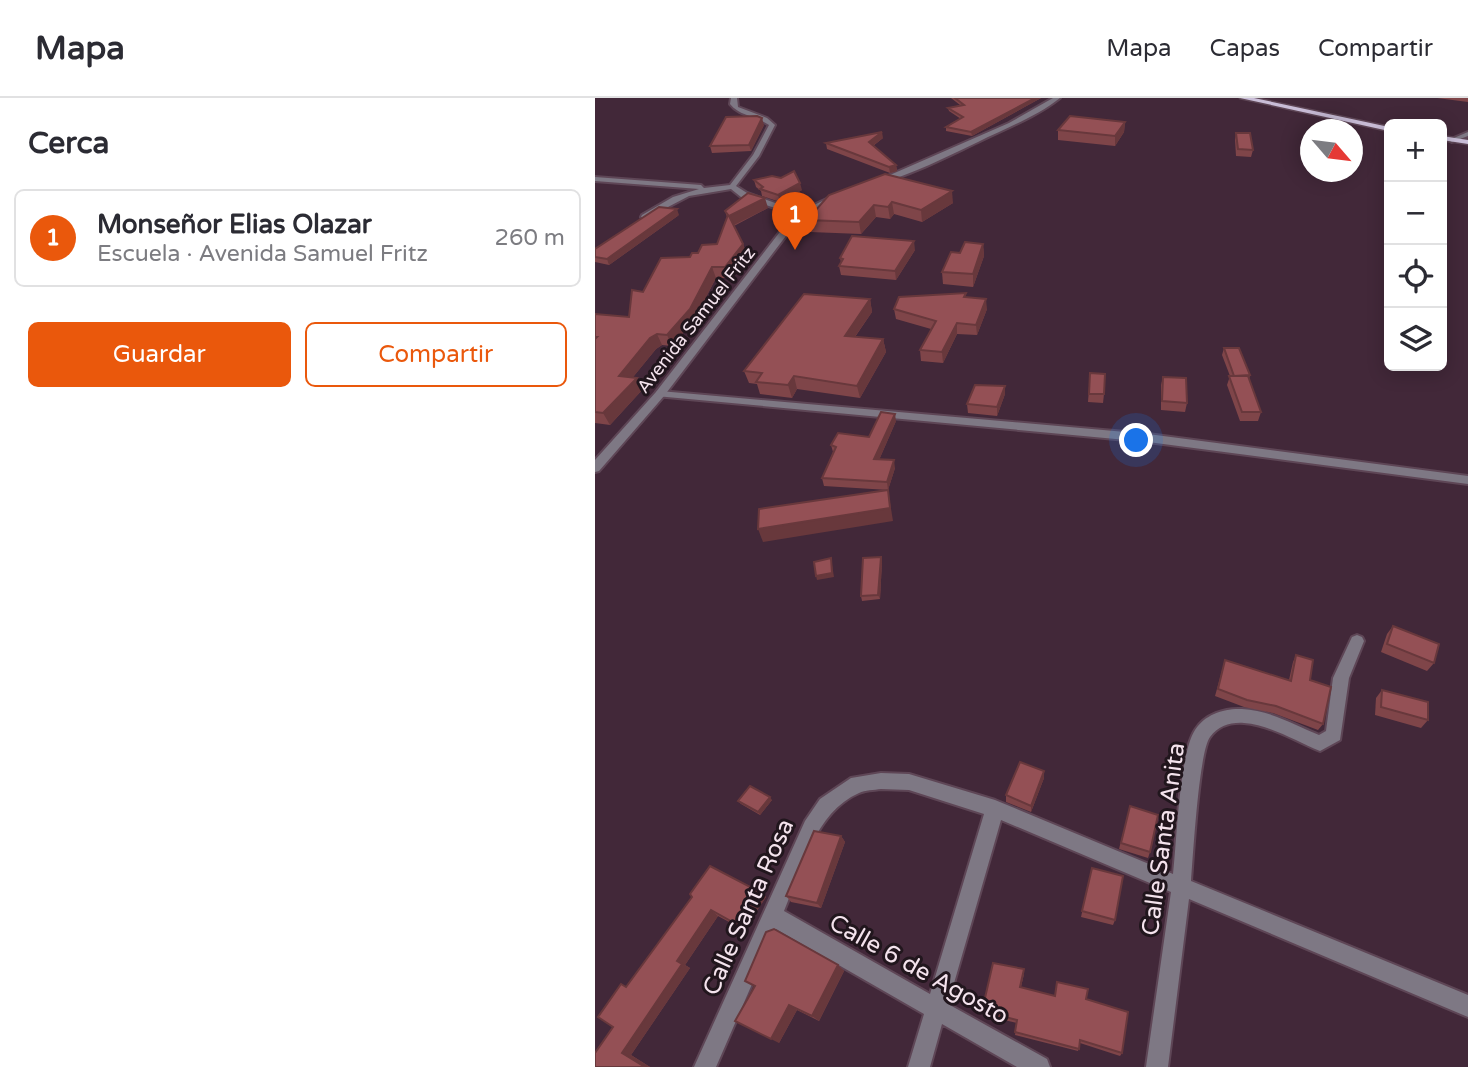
<!DOCTYPE html>
<html lang="es">
<meta charset="utf-8">
<style>
body{margin:0;font-family:"Varela Round",sans-serif;background:#f7f7f7;color:#2b2b33}
.controls{position:absolute;right:21px;top:21px;display:grid;overflow:hidden;border-radius:10px;box-shadow:0 4px 18px #0003}
.controls button{width:63px;height:63px;display:grid;place-items:center;padding:0;border:0;border-bottom:2px solid #e1e1e2;background:#fff;color:#2b2b33;font:35px sans-serif}
.compass{position:absolute;left:705px;top:21px;width:63px;height:63px;border-radius:50%;background:#fff;box-shadow:0 4px 18px #0003;rotate:118deg}
.you{position:absolute;left:542px;top:343px;width:24px;height:24px;margin:-18px;border:5px solid #fff;border-radius:50%;background:#1a73e8;box-shadow:0 0 0 10px #1a73e833}
.badge{display:grid;place-items:center;width:46px;height:46px;border-radius:50%;background:#ea580c;color:#fff;font-size:23px;font-weight:700}
.pin{position:absolute;translate:-50% -58px;filter:drop-shadow(0 2px 4px #0008)}
.pin::after{content:'';position:absolute;top:37px;width:24px;height:21px;background:inherit;clip-path:polygon(0 0,100% 0,50% 100%)}
.list{margin:0;padding:0;list-style:none}
h2{display:flex;justify-content:space-between;align-items:center;height:91px;margin:0;padding:0 28px;font-size:30px}
h2 small{font-size:23px;font-weight:400;color:#7c7c81}
.list li{display:grid;grid-template-columns:46px 1fr auto;gap:21px;align-items:center;box-sizing:border-box;height:98px;margin:0 14px 14px;padding:0 14px;border:2px solid #e1e1e2;border-radius:10px}
.list b{display:block;font-size:26px;white-space:nowrap}
.list p{margin:0;font-size:23px;white-space:nowrap;color:#7c7c81}
.list em{font-size:23px;font-style:normal;color:#7c7c81}
.actions{display:flex;gap:14px;padding:21px 28px}
.actions a{flex:1;padding:16px 0;border:2px solid #ea580c;border-radius:10px;text-align:center;font-size:24px;color:#ea580c}
.actions .main{background:#ea580c;color:#fff}
.icon{flex:none;width:38px;height:38px;fill:none;stroke:currentColor;stroke-width:2;stroke-linecap:round;stroke-linejoin:round}
.map{position:relative;flex:none;width:873px;height:969px;overflow:hidden}
header{display:flex;align-items:center;gap:42px;box-sizing:border-box;height:98px;padding:0 35px;background:#fff;border-bottom:2px solid #e1e1e2}
header strong{font-size:33px}
nav{display:flex;gap:38px;margin-inline-start:auto;font-size:24px}
main{display:flex}
aside{flex:1;background:#fff}
.map>svg:first-child{display:block}
.lines{fill:none;stroke-linecap:round;stroke-linejoin:round}
.minor-casing{stroke:#5e4656;stroke-width:4}
.tertiary-casing{stroke:#5e4656;stroke-width:4}
.primary-casing{stroke:#5e4656;stroke-width:3}
.minor{fill:#7e7884;fill-rule:evenodd}
.tertiary{fill:#7e7884;fill-rule:evenodd}
.primary{fill:#c9bdd7;fill-rule:evenodd}
.wall{fill:#7f4549}
.shaded-wall{fill:#68383c}
.building{fill:#945055;stroke:#68383c;stroke-width:2}
.labels{text-anchor:middle;stroke-width:6;stroke-linejoin:round;paint-order:stroke}
.far-street-label{font-size:18px;fill:#f4e3ed;stroke:#21161d}
.near-street-label{font-size:24px;fill:#f4e3ed;stroke:#21161d}
</style>
<header>
<strong>Mapa</strong>
<nav><a>Mapa</a><a>Capas</a><a>Compartir</a></nav>
</header>
<main>
<aside>
<h2>Cerca<small></small></h2>
<ul class="list">
<li><span class="badge">1</span><div><b>Monseñor Elias Olazar</b><p>Escuela · Avenida Samuel Fritz</p></div><em>260 m</em></li>
</ul>
<div class="actions"><a class="main">Guardar</a><a>Compartir</a></div>
</aside>
<div class="map">
<svg width="873" height="969" viewBox="0 0 873 969">
<rect width="100%" height="100%" fill="#422839"/>
<g class="lines">
<defs>
<g id="minor">
<path d="M136 0H142L143 9 172 20 180 27 164 58 141 88 152 95 208 115V119L146 99 136 91 94 98 50 121 46 119 47 117 78 99 104 91 0 83V79L106 87 109 90 135 87 158 57 174 27C162 18 144 18 135 6Z"/>
<polygon points="873,34 873,38 857,44 854,42"/>
<polygon points="65,293 553,336 873,378 873,386 553,344 61,298 61,294"/>
<path d="M762 537 767 539 769 543 754 580 745 642 725 653C701 643 675 627 649 625 636 624 623 628 615 639 604 653 598 759 596 783L873 897V919L594 801 573 969H551L576 794 406 722 353 906 452 961 455 969H422L347 926 335 969H313L329 916 181 831 121 969H99L210 723 225 701 256 680 286 675 314 676 400 702 578 776C582 743 584 657 600 632 610 616 630 610 647 611 674 612 700 627 724 637L731 633 738 580 757 539ZM286 691 314 692 389 716 335 896 189 813C206 773 220 714 264 695 270 692 279 692 286 691Z"/>
</g>
<g id="tertiary">
<path d="M458 0H465C441 19 411 30 383 44 351 59 318 76 283 86L279 84 414 25Z"/>
<polygon points="238,98 245,100 208,119 197,130 69,298 4,373 0,374 0,362 61,294 191,126 202,115"/>
</g>
<g id="primary">
<polygon points="645,0 659,0 794,29 794,33"/>
<polygon points="847,38 873,42 873,46 847,42"/>
</g>
</defs>
<use href="#minor" class="minor-casing"/>
<use href="#tertiary" class="tertiary-casing"/>
<use href="#primary" class="primary-casing"/>
<use href="#minor" class="minor"/>
<use href="#tertiary" class="tertiary"/>
<use href="#primary" class="primary"/>
</g>
<g class="wall">
<polygon points="356,0 446,0 377,38 351,33 351,29 366,21 354,13 353,10 365,7"/>
<polygon points="842,0 873,0 873,4"/>
<polygon points="530,24 529,34 520,48 463,42 463,32"/>
<polygon points="169,27 156,53 117,55 115,48"/>
<polygon points="641,35 658,52 656,59 641,58 640,42"/>
<polygon points="288,40 278,48 301,67 302,73 295,75 232,51 231,45"/>
<polygon points="159,82 207,92 185,104 167,98 166,93 161,89"/>
<polygon points="234,97 358,105 327,124 299,116 295,121 281,119 266,136 215,134 212,122"/>
<polygon points="173,110 139,128 148,146 152,157 133,180 121,180 99,222 77,248 67,247 61,251 38,279 42,280 48,291 15,327 0,325 0,216 34,219 48,194 95,159 122,146 132,119 130,113"/>
<polygon points="84,117 14,167 0,164 0,151"/>
<polygon points="388,146 389,158 378,189 348,186 347,174 365,155"/>
<polygon points="320,152 301,182 246,177 244,168 246,164 245,160"/>
<polygon points="371,199 392,211 382,237 362,236 348,265 326,263 325,252 336,231 301,221 299,211"/>
<polygon points="275,201 277,214 260,239 288,241 291,254 265,300 202,291 197,300 165,296 162,286 154,285 149,273"/>
<polygon points="629,250 655,277 654,281 666,314 663,323 645,323 632,287 635,278 627,257"/>
<polygon points="495,275 509,296 508,305 493,304"/>
<polygon points="568,279 592,305 590,314 566,312 566,287"/>
<polygon points="410,296 402,318 373,315 372,306"/>
<polygon points="301,323 284,362 300,370 293,392 229,388 227,380 238,354 236,347 274,339"/>
<polygon points="286,459 287,463 285,501 267,503 266,498"/>
<polygon points="798,528 839,565 832,573 786,554 792,536"/>
<polygon points="701,557 715,582 728,626 723,632 678,615 649,609 620,598 630,562 694,582 698,564"/>
<polygon points="787,592 833,622 826,630 780,617 781,600"/>
<polygon points="449,673 449,680 436,714 411,704 411,697"/>
<polygon points="177,702 165,717 146,706 143,703"/>
<polygon points="535,708 555,754 553,760 524,751"/>
<polygon points="246,738 250,744 226,810 196,804 191,798"/>
<polygon points="497,770 520,822 518,827 486,819"/>
<polygon points="165,794 171,799 149,832 123,818 90,867 95,870 36,957 55,969 0,969 18,929 32,889 97,799"/>
<polygon points="243,867 249,873 224,923 202,912 184,945 160,889 150,883"/>
<polygon points="429,876 426,889 460,898 491,901 527,955 525,958 485,945 483,953 420,937 422,925 388,917 387,913"/>
</g>
<g class="shaded-wall">
<polygon points="440,0 446,0 377,38 376,34"/>
<polygon points="167,20 169,27 156,53 154,47"/>
<polygon points="530,24 529,34 520,48 520,38"/>
<polygon points="287,34 288,40 275,50 274,44"/>
<polygon points="301,67 302,73 295,75 294,69"/>
<polygon points="205,85 207,92 185,104 183,97"/>
<polygon points="357,93 358,105 327,124 326,112"/>
<polygon points="170,100 173,110 137,128 134,118"/>
<polygon points="297,104 299,116 295,121 293,109"/>
<polygon points="279,107 281,119 266,136 264,124"/>
<polygon points="82,111 84,117 14,167 12,161"/>
<polygon points="319,143 320,152 301,182 300,173"/>
<polygon points="148,146 152,157 133,180 130,169"/>
<polygon points="388,146 389,158 378,189 378,176"/>
<polygon points="117,169 121,180 99,222 77,248 72,237"/>
<polygon points="275,201 277,214 252,250 250,238"/>
<polygon points="391,201 392,211 382,237 381,227"/>
<polygon points="362,225 362,236 348,265 347,254"/>
<polygon points="62,236 67,247 61,251 30,289 24,278 55,240"/>
<polygon points="288,241 291,254 265,300 262,288"/>
<polygon points="199,278 202,291 197,300 193,287"/>
<polygon points="42,280 48,291 15,327 8,315"/>
<polygon points="410,288 410,296 402,318 402,309"/>
<polygon points="300,316 301,323 281,369 279,361"/>
<polygon points="299,362 300,370 293,392 292,384"/>
<polygon points="293,392 298,423 168,444 163,431"/>
<polygon points="286,459 287,463 285,501 283,497"/>
<polygon points="236,460 239,479 222,482 221,478"/>
<polygon points="449,673 449,680 436,714 436,708"/>
<polygon points="175,699 177,702 165,717 163,714"/>
<polygon points="246,738 250,744 226,810 222,805"/>
<polygon points="165,794 171,799 149,832 143,827"/>
<polygon points="116,812 123,818 90,867 95,870 36,957 55,969 50,969 27,955 82,863"/>
<polygon points="243,867 249,873 224,923 217,918"/>
<polygon points="194,907 202,912 184,945 176,941"/>
</g>
<g class="building">
<polygon points="360,0 440,0 376,34 351,29 368,19 353,10 369,7"/>
<polygon points="162,18 167,20 154,47 115,48 131,19"/>
<polygon points="475,18 530,24 520,38 463,32"/>
<polygon points="287,34 274,44 301,67 294,69 231,45"/>
<polygon points="641,35 655,35 658,52 643,51"/>
<polygon points="199,73 205,85 183,97 165,91 168,89 159,82 177,78 186,80"/>
<polygon points="290,76 357,93 326,112 297,104 293,109 279,107 264,124 212,122 234,97"/>
<polygon points="153,95 170,100 134,118 148,146 130,169 117,169 95,211 72,237 62,236 55,240 24,278 42,280 8,315 0,314 0,241 2,239 0,239 0,216 34,219 37,192 48,194 66,160 95,159 97,155 103,155 107,147 122,146 133,117 130,113"/>
<polygon points="64,109 82,111 12,161 0,159 0,151"/>
<polygon points="257,138 319,143 300,173 244,168 248,161 245,160"/>
<polygon points="370,144 388,146 378,176 347,174 356,154 365,155"/>
<polygon points="371,195 369,199 391,201 381,227 362,225 347,254 325,252 341,223 299,211 304,199"/>
<polygon points="209,196 275,201 250,238 288,241 262,288 199,278 193,287 161,284 167,275 149,273"/>
<polygon points="629,250 644,250 655,277 639,278"/>
<polygon points="495,275 510,276 509,296 494,296"/>
<polygon points="634,278 653,278 666,314 647,314"/>
<polygon points="568,279 591,280 592,305 567,303"/>
<polygon points="380,287 410,288 402,309 372,306"/>
<polygon points="286,314 300,316 279,361 299,362 292,384 227,380 241,349 236,347 243,335 274,339"/>
<polygon points="293,392 295,410 163,431 164,411"/>
<polygon points="286,459 283,497 266,498 268,460"/>
<polygon points="236,460 237,475 221,478 219,464"/>
<polygon points="798,528 844,546 839,565 792,546"/>
<polygon points="701,557 718,562 715,582 736,589 728,626 681,608 652,602 623,591 630,562 696,583"/>
<polygon points="787,592 833,604 833,622 786,609"/>
<polygon points="425,664 449,673 436,708 411,697"/>
<polygon points="155,688 175,699 163,714 143,703"/>
<polygon points="535,708 563,717 555,754 526,745"/>
<polygon points="219,733 246,738 222,805 191,798"/>
<polygon points="115,768 165,794 143,827 116,812 82,863 87,866 27,955 50,969 0,969 0,955 18,929 3,919 26,886 31,889 97,799 95,796"/>
<polygon points="497,770 528,778 520,822 487,813"/>
<polygon points="179,831 243,867 217,918 194,907 176,941 140,923 160,888 150,883 171,834"/>
<polygon points="398,865 429,871 425,889 460,898 462,884 493,891 491,901 533,914 527,955 485,942 484,951 420,934 422,922 387,913"/>
</g>
<g class="labels">
<g class="far-street-label">
<text transform="translate(101 222) rotate(-52)" y="6">Avenida Samuel Fritz</text>
</g>
<g class="near-street-label">
<text transform="translate(568 741) rotate(-82)" y="8">Calle Santa Anita</text>
<text transform="translate(153 809) rotate(-66)" y="8">Calle Santa Rosa</text>
<text transform="translate(324 871) rotate(29)" y="8">Calle 6 de Agosto</text>
</g>
</g>
</svg>
<div class="controls">
<button>+</button>
<button>−</button>
<button><svg class="icon" aria-label="locate" viewBox="0 0 24 24"><circle cx="12" cy="12" r="6"/><path d="M12 2v4M12 18v4M2 12h4M18 12h4"/></svg></button>
<button><svg class="icon" aria-label="layers" viewBox="0 0 24 24"><path d="M12 4l9 5-9 5-9-5zM3 14l9 5 9-5"/></svg></button>
</div>
<svg class="compass" viewBox="-18 -18 36 36"><path d="M0-13l5 13h-10z" fill="#e53935"/><path d="M0 13l5-13h-10z" fill="#7c7c81"/></svg>
<div class="you"></div>
<div class="pin badge" style="left:200px;top:152px">1</div>
</div>
</main>
